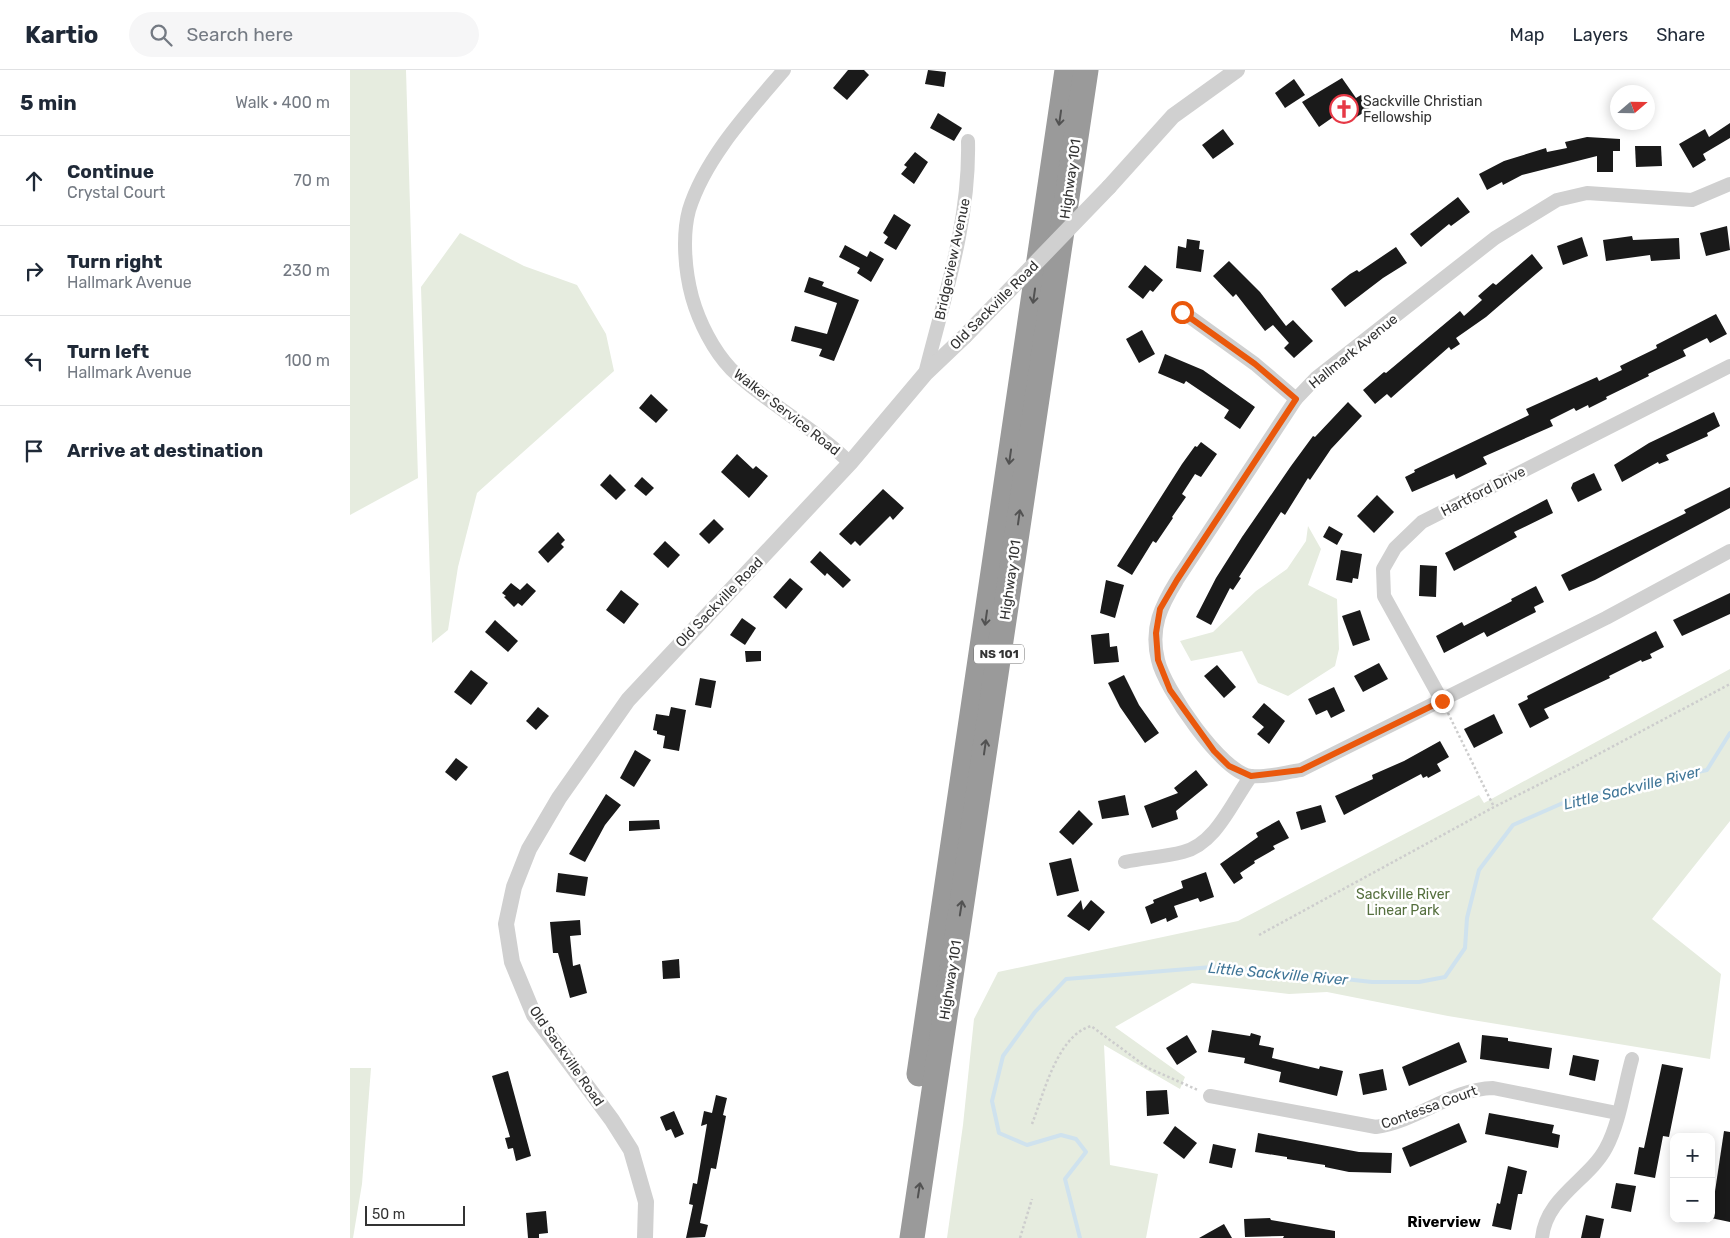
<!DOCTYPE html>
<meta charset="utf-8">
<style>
body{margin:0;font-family:Rubik,sans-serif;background:#f6f6f7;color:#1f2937}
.controls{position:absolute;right:15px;bottom:15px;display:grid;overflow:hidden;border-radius:10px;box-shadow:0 2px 12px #0003}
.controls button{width:45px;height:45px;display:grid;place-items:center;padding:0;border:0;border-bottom:1px solid #e0e1e3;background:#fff;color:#1f2937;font:25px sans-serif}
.compass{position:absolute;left:1260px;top:15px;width:45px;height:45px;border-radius:50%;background:#fff;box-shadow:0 2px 12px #0003;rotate:70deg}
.scale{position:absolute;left:15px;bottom:12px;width:100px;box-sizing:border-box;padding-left:5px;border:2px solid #333;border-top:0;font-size:14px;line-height:18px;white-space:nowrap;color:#333;-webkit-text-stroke:4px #fff;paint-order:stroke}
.stop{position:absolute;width:15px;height:15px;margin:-11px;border:4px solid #ea580c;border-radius:50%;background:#fff}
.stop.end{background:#ea580c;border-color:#fff;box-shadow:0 1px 5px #0008}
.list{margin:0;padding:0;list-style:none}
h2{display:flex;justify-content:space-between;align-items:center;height:65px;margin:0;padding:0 20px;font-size:21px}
h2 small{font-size:16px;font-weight:400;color:#747a83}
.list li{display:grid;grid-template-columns:32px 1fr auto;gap:15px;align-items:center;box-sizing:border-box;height:90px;padding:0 20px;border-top:1px solid #e0e1e3}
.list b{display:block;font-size:19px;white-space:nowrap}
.list p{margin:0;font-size:16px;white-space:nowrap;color:#747a83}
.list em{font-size:16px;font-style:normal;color:#747a83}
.icon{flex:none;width:28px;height:28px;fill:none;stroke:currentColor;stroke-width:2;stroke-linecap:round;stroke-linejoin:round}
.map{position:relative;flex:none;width:1380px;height:1168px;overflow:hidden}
header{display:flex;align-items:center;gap:30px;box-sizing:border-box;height:70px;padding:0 25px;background:#fff;border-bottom:1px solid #e0e1e3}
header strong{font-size:24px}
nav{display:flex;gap:28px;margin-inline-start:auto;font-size:18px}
.search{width:350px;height:45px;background:#f6f6f7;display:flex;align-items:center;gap:12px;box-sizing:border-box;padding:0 18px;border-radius:28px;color:#747a83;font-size:19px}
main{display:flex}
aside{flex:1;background:#fff}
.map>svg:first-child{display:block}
.green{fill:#e6ecdf}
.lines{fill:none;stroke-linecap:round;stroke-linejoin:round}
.stream{stroke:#cfe2ee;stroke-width:4}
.building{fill:#1a1a1a}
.path{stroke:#cdcdcd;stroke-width:2.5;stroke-dasharray:2.5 2.5;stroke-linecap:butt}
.minor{stroke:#d0d0d0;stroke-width:14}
.tertiary{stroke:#d0d0d0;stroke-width:16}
.motorway{stroke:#9a9a9a;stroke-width:25}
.tertiary-bridge{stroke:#d0d0d0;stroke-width:16}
.oneway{stroke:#525252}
.route{stroke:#ea580c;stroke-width:6}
.labels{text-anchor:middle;stroke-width:5;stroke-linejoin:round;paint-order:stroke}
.shield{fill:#fff;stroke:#707070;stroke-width:1}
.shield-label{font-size:12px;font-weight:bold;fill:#333}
.poi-label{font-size:14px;fill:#333;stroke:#fff;text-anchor:start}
.street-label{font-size:14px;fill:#333;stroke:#fff}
.park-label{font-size:14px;fill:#56703f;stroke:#fff}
.water-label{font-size:15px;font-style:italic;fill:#3f7597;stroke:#fff}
.neighbourhood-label{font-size:15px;font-weight:bold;fill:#000;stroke:#fff}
</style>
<header>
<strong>Kartio</strong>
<div class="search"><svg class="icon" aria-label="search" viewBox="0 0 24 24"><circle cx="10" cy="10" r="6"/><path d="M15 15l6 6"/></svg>Search here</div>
<nav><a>Map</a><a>Layers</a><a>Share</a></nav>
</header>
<main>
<aside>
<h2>5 min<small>Walk · 400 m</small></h2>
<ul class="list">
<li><svg class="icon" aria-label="ahead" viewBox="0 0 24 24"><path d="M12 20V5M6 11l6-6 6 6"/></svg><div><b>Continue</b><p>Crystal Court</p></div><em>70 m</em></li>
<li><svg class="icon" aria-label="right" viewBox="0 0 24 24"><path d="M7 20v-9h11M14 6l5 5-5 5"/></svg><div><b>Turn right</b><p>Hallmark Avenue</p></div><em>230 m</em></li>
<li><svg class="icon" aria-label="left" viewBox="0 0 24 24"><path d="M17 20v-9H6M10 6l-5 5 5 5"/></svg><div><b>Turn left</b><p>Hallmark Avenue</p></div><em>100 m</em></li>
<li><svg class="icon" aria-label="arrive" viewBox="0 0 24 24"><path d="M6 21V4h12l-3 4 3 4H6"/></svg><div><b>Arrive at destination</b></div></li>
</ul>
</aside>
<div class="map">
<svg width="1380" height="1168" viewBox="0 0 1380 1168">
<rect width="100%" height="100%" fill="#fff"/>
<g class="green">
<polygon points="0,0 56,0 68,408 0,445"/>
<polygon points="110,163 174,196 227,215 256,264 264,301 127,423 108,497 98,560 82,573 71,217"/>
<polygon points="958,456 971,479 958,515 987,529 989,579 985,596 938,626 908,613 892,581 841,591 830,571 863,562 906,521 937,499 956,471"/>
<polygon points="1380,599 1380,751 1302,849 1371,904 1360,989 1098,946 977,922 939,924 842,913 765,957 835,1007 830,1019 754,975 760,1095 808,1104 796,1168 597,1168 613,1055 624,949 648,902 888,851 1129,725 1134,733"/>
<polygon points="0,998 21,998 12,1114 3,1168 0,1168"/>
</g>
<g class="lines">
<polyline class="stream" points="730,1168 715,1109 736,1082 726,1069 711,1065 677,1075 649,1063 642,1031 653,986 685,942 716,909 862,897 941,903 1022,912 1069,912 1095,907 1115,878 1117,848 1129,800 1163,755 1222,729 1357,700 1380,663"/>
</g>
<g class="building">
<polygon points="498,0 514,0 519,5 497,30 483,18"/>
<polygon points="578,0 596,2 594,17 575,14"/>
<polygon points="992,8 1006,28 1011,25 1019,39 1002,50 1000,48 994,52 989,43 969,57 952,32"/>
<polygon points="944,9 955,25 935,38 925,23"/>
<polygon points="588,43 612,58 604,71 580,58"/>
<polygon points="1380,53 1380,68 1353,84 1356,90 1343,98 1329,74 1355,59 1359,67"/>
<polygon points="873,59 884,74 863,89 852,75"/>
<polygon points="1237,67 1270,69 1270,81 1263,81 1263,102 1247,102 1247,86 1172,105 1153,115 1152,112 1137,120 1129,104 1154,91 1196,78 1197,82 1217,78 1215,72"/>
<polygon points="1285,76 1311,76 1312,96 1286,97"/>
<polygon points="565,82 578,92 564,114 551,104 557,97 554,95"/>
<polygon points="1108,127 1120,142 1101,156 1099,154 1071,177 1060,164"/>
<polygon points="544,144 561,155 546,180 534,173 538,167 533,163"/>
<polygon points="1377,156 1380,180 1356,186 1350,163"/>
<polygon points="1282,166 1283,170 1329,168 1330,189 1301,191 1300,185 1256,191 1253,170"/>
<polygon points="1232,167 1238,186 1213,195 1207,176"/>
<polygon points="837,169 850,171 849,179 854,180 851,202 826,198 828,176 836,178"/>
<polygon points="495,175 517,187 520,181 534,189 521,212 507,203 510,198 489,187"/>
<polygon points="1046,177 1057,193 1033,208 995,237 981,219 1000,204 1007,200 1009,202"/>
<polygon points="1182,184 1193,198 1136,247 1106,268 1110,274 1101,280 1099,277 1041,328 1037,324 1025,334 1013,320 1034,302 1036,303 1110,241 1114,246 1132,230 1128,226 1143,213 1146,215"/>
<polygon points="879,191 910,222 936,256 943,250 963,271 944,288 934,278 939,273 923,255 915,261 886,224 883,227 863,206"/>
<polygon points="795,195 813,210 803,222 800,220 793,229 778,217"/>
<polygon points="459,207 474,212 472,216 509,230 484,291 469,286 472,279 441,271 445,256 477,264 487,233 454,222"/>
<polygon points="1366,244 1377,264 1360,273 1357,268 1333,280 1336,286 1298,304 1299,306 1256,327 1257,329 1239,338 1238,335 1226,341 1224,338 1200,350 1203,356 1133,387 1137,394 1106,409 1104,404 1062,422 1055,407 1065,402 1064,400 1179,345 1176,339 1247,307 1249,311 1272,300 1270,296 1307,278 1306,275"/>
<polygon points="792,260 805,284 789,293 776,269"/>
<polygon points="815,284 853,300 905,337 890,359 874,348 879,340 836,311 834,314 808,303"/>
<polygon points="301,324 318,340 306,353 289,338"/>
<polygon points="998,332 1012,346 981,379 960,410 958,408 935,445 931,442 889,507 891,508 883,520 880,518 861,555 846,547 866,508 892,467 941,396 963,366 965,367"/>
<polygon points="1364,342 1370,356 1357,363 1358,366 1316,385 1319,390 1309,394 1308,392 1272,412 1264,395 1299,373"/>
<polygon points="851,372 867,384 851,407 845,404 832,424 836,427 822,447 823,448 806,473 803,471 782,505 767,496 832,394 845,376 847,377"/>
<polygon points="387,384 403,399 406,396 418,406 399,428 371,402"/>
<polygon points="1244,403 1252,420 1228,432 1221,418 1223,413"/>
<polygon points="260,404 276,420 266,430 250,415"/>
<polygon points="292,407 304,418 296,426 284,416"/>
<polygon points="1380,417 1380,438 1245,510 1219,521 1211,505 1336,443 1334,440"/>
<polygon points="533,419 554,438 543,450 540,446 510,476 505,471 501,475 489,464"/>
<polygon points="1027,425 1044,442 1024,463 1007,446"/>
<polygon points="1197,429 1203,443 1164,462 1167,467 1104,501 1095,483"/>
<polygon points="364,449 374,459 359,474 349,464"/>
<polygon points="979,456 993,464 987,475 973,467"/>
<polygon points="208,462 215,470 211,474 214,477 198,493 188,482"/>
<polygon points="315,471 330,485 318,498 303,484"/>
<polygon points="991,480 1012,484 1008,509 1003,508 1002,513 986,510"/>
<polygon points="470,481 501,510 493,518 477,503 475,506 460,492"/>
<polygon points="1070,495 1087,496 1086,527 1069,526"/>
<polygon points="440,508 453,519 436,539 423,527"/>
<polygon points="756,510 774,515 765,548 750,543"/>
<polygon points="161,513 170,520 177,513 186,521 172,536 168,533 164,537 154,527 156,526 152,523"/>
<polygon points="1186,516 1194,532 1184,537 1186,542 1137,567 1134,562 1094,583 1086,566 1112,552 1114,556 1162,531 1161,529"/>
<polygon points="271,520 289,534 274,554 256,540"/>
<polygon points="1380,523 1380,544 1332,566 1323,550"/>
<polygon points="1010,540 1020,570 1003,576 992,546"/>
<polygon points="392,548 406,558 395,575 380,565"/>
<polygon points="145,550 168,571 158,582 135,562"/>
<polygon points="1306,561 1314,577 1300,584 1302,588 1292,592 1291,590 1259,606 1260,608 1194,639 1199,648 1180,658 1168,634 1178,629 1177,626"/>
<polygon points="759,563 760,577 767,576 769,592 744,594 741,565"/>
<polygon points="395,581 411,581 411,591 396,592"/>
<polygon points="1029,593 1038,609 1013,622 1004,606"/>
<polygon points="867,595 886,617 874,628 854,606"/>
<polygon points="121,600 138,613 121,635 104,622"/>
<polygon points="774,605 789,635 809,663 795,673 770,637 758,613"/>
<polygon points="350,608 366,611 361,638 345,635"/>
<polygon points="984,617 995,641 981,648 977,640 966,645 958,629"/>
<polygon points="914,633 935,651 919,674 907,664 914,657 902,647"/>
<polygon points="188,637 199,646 186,660 176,651"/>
<polygon points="321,637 336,640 329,681 313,678 315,666 307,664 307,661 303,660 306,644 319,646"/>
<polygon points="1144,644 1153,663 1124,678 1114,659"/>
<polygon points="1090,671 1099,687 1087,694 1091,701 1078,708 1077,706 1073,708 1071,704 994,745 985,726 1023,709 1022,705 1054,691"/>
<polygon points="285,680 301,690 284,717 270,708"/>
<polygon points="106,688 118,697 106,711 95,702"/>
<polygon points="846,700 858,715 826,741 828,749 802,758 794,736 828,723 824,718"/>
<polygon points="256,724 271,735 255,755 235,792 219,784"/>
<polygon points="775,725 779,745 752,749 748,731"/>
<polygon points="971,735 976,752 951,760 946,742"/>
<polygon points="729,740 743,754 723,775 709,762"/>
<polygon points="309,750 310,759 279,761 279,751"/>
<polygon points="929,750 939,768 923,776 925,779 904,791 905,793 890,803 893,808 884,814 870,794 908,767 906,763"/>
<polygon points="721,788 729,821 707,826 699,793"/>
<polygon points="856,802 864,827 850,832 848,828 824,836 828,847 817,852 816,848 801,854 795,837 804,833 803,830 833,818 831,811"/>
<polygon points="208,803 238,807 235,826 206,822"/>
<polygon points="731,830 733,840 741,830 755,842 739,861 717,846"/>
<polygon points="230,850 231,865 220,866 223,896 230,894 237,923 220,928 208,883 203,883 200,852"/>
<polygon points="329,889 330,908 313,909 312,891"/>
<polygon points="862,960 900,966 901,963 911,966 909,975 924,978 922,988 969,999 970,996 993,1001 987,1026 929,1012 931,1002 894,993 895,988 858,982"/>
<polygon points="837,965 847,982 827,995 816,978"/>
<polygon points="1132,965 1158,968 1158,971 1202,978 1199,999 1130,989"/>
<polygon points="1109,972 1117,992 1059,1016 1052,997"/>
<polygon points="1223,985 1249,990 1245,1011 1219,1005"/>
<polygon points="1312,994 1333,998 1319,1067 1313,1066 1305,1108 1284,1104 1289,1077 1294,1078"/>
<polygon points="1033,999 1037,1020 1013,1025 1009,1004"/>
<polygon points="158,1001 181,1086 166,1091 163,1078 158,1079 155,1068 160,1067 142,1006"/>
<polygon points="817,1020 819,1044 797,1046 796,1021"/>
<polygon points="366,1025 377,1028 373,1045 376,1046 366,1099 361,1098 350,1153 358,1155 355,1167 336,1168 343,1135 339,1134 343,1113 347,1114 357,1054 351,1056 354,1041 362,1043"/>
<polygon points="324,1041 334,1064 325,1068 321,1059 316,1061 310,1047"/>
<polygon points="1139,1043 1204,1055 1202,1063 1210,1065 1208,1078 1135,1064"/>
<polygon points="1109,1053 1117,1072 1060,1097 1052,1078"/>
<polygon points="825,1056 847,1073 834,1089 813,1073"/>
<polygon points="1374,1061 1380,1062 1380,1152 1361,1148"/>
<polygon points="908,1063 1009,1082 1042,1083 1041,1103 999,1102 975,1097 975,1095 937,1089 937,1087 905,1082"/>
<polygon points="863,1074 886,1079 882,1098 859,1093"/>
<polygon points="1158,1096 1177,1101 1172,1124 1168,1124 1161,1160 1142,1156 1147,1133 1150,1134"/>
<polygon points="1266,1113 1286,1116 1281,1142 1261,1138"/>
<polygon points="196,1141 198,1163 189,1164 189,1168 178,1168 176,1143"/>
<polygon points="1236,1145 1254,1149 1250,1168 1231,1168"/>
<polygon points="920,1148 921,1150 985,1161 985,1168 933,1168 934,1166 895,1167 894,1149"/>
<polygon points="874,1154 882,1168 849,1168"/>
</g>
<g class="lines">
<g class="path">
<polyline points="1098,643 1144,737"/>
<polyline points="909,865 1144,737 1228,695 1380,614"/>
<path d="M682 1054C694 1023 707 966 741 956L798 998 848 1020"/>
<polyline points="670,1168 682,1129"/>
</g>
<g class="minor">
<path d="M434 0C399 41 355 88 339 140 332 166 335 201 342 227 349 252 363 280 381 299 416 333 465 358 500 393"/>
<path d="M1380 114 1342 130 1237 123 1207 130 1145 168 966 308 946 329 827 510C811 536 800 558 808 590 814 618 872 703 901 706 916 708 936 702 951 700L1256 548 1380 481"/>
<polyline points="833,242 905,294 946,329"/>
<path d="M575 304C594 228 620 151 618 71"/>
<polyline points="1092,631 1034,526 1033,499 1045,478 1072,452 1380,296"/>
<path d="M775 792C794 788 814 787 833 782 866 774 882 732 901 706"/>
<path d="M860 1026 1026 1057C1068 1051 1101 1019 1143 1018L1267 1043"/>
<path d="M1192 1168C1196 1127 1239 1110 1256 1078 1270 1052 1274 1017 1282 989"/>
</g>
<g class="tertiary">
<polyline points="759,117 823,46 887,0"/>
<polyline points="295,1168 296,1132 281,1080 262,1050 184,945 162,892 156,854 164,817 179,779 209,728 278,630 500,393 575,304 615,266"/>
</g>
<g class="motorway">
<polyline points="569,1004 717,0"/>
<polyline points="562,1168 736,0"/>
</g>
<polyline class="tertiary-bridge" points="615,266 759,117"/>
</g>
<defs><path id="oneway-shaft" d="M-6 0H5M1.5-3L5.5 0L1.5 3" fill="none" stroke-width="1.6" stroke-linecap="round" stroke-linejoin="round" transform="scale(1.25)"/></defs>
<g class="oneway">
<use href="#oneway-shaft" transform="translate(710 48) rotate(98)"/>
<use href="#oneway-shaft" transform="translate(684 226) rotate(98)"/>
<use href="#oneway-shaft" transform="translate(660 387) rotate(98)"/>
<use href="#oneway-shaft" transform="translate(669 447) rotate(-82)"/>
<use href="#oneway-shaft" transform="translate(636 548) rotate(98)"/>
<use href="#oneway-shaft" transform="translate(635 677) rotate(-82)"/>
<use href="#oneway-shaft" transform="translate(611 838) rotate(-81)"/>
<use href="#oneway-shaft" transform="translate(569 1120) rotate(-81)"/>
</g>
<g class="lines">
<polyline class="route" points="832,242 905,294 946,329 827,510 810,539 806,563 808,590 820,620 864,681 879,696 901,706 951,700 1092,631"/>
</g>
<defs>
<symbol id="church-ring" viewBox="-11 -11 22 22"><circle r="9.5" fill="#fff" stroke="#e63946" stroke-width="1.5"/><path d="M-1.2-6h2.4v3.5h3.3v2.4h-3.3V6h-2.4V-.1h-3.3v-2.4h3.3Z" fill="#e63946"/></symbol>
</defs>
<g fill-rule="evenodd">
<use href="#church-ring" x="978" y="23" width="32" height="32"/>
</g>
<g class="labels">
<rect class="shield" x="624" y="574.5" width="50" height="19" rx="4"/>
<g class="shield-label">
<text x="649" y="588">NS 101</text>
</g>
<g class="poi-label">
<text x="1013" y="36">Sackville Christian<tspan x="1013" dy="16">Fellowship</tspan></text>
</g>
<g class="street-label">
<text transform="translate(720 109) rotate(-82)" y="5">Highway 101</text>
<text transform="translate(602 189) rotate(-78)" y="5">Bridgeview Avenue</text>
<text transform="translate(644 235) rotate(-45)" y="5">Old Sackville Road</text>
<text transform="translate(1003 281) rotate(-39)" y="5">Hallmark Avenue</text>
<text transform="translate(437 342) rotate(38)" y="5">Walker Service Road</text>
<text transform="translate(1133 421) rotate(-27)" y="5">Hartford Drive</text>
<text transform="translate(660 510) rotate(-82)" y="5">Highway 101</text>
<text transform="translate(369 532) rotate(-46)" y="5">Old Sackville Road</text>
<text transform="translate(600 910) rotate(-81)" y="5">Highway 101</text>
<text transform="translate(217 986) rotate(55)" y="5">Old Sackville Road</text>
<text transform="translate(1079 1037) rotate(-20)" y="5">Contessa Court</text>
</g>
<g class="park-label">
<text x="1053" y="829">Sackville River<tspan x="1053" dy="16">Linear Park</tspan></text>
</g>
<g class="water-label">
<text transform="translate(1282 718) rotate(-14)" y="5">Little Sackville River</text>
<text transform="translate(928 904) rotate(5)" y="5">Little Sackville River</text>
</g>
<g class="neighbourhood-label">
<text x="1094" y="1157">Riverview</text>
</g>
</g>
</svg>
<div class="controls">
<button>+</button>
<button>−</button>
</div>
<svg class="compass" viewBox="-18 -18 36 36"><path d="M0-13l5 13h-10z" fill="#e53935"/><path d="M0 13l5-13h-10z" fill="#747a83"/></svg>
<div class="scale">50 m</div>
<div class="stop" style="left:832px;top:242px"></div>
<div class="stop end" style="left:1092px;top:631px"></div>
</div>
</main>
